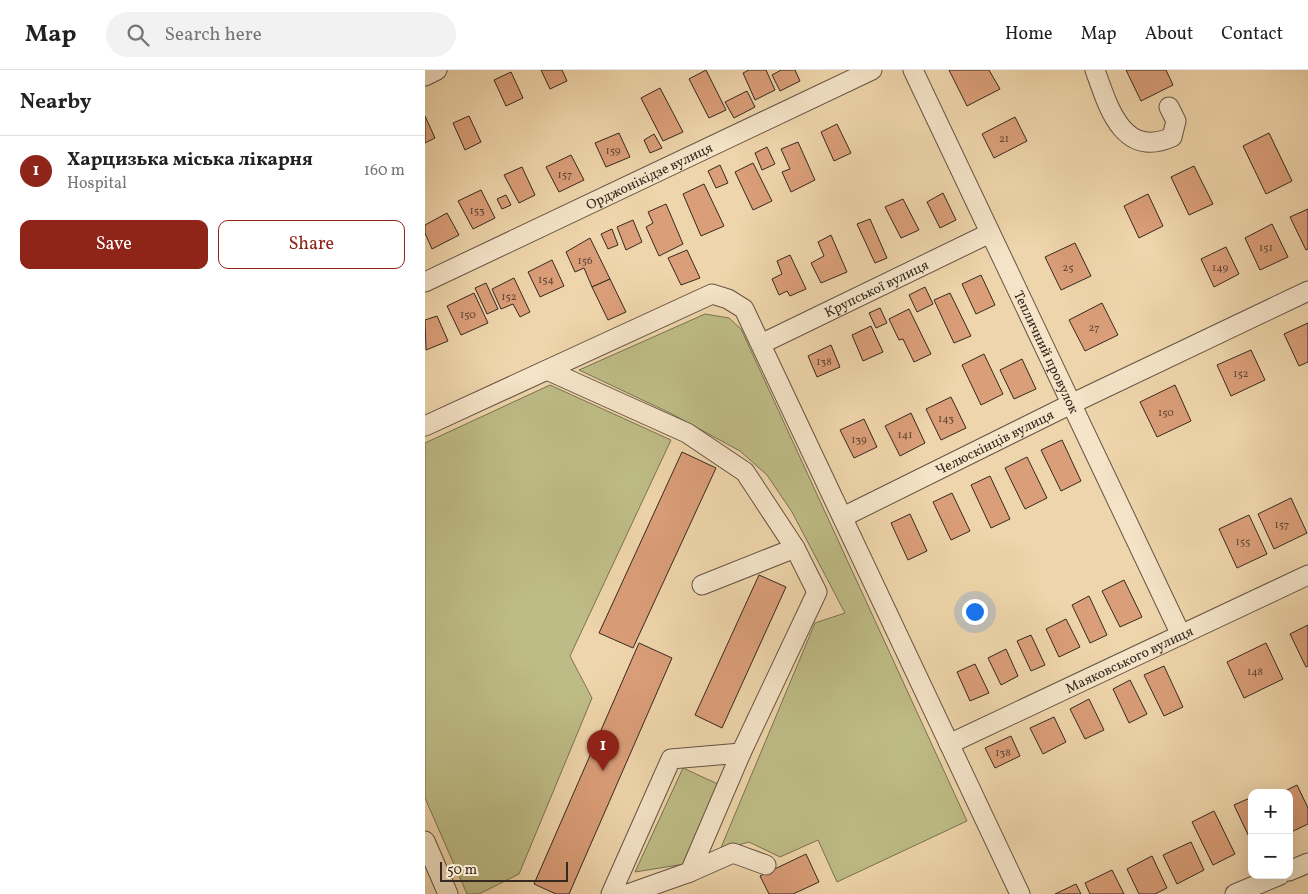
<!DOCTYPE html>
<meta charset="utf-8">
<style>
body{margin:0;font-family:Vollkorn,serif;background:#f2f2f2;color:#222}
.controls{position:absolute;right:15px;bottom:15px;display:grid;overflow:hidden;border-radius:10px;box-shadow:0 5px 20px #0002}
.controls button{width:45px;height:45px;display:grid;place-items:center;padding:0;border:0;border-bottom:1px solid #e0e0e0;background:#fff;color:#222;font:25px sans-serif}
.scale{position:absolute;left:15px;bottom:12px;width:128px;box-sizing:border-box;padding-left:5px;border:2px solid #362921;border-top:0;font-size:14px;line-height:18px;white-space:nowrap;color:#362921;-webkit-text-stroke:4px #f5e4c8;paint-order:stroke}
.you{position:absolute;left:549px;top:541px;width:18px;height:18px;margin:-12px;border:4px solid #fff;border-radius:50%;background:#1a73e8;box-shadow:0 0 0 8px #1a73e833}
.badge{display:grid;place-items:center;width:32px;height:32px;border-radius:50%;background:#8f2418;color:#fff;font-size:16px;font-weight:700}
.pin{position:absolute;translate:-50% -41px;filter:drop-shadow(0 1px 2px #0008)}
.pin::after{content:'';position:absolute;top:26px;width:18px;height:15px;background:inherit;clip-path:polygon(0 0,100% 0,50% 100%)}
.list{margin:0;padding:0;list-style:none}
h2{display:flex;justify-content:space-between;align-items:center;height:65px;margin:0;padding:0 20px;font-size:21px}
h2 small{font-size:16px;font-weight:400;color:#767676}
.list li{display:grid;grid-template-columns:32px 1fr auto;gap:15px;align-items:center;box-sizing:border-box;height:70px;padding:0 20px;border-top:1px solid #e0e0e0}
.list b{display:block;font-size:19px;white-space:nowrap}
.list p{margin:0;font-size:16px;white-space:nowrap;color:#767676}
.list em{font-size:16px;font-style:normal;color:#767676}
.actions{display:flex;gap:10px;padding:15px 20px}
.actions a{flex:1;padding:11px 0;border:1px solid #8f2418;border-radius:10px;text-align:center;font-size:18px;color:#8f2418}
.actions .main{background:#8f2418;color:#fff}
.icon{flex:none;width:28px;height:28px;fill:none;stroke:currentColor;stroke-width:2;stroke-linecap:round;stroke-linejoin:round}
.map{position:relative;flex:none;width:883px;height:824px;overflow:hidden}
header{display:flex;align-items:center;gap:30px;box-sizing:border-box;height:70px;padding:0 25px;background:#fff;border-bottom:1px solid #e0e0e0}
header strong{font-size:24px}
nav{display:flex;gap:28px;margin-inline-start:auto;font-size:18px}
.search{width:350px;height:45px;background:#f2f2f2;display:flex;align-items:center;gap:12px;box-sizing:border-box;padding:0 18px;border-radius:28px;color:#767676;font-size:19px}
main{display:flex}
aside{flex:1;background:#fff}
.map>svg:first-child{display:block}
.green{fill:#bebc86;stroke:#7a7254}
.building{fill:#da9e78;stroke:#362921}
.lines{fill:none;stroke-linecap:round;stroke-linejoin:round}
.minor-casing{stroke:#645444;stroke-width:21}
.minor{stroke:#f5e4c8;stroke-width:19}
.labels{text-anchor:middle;stroke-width:4.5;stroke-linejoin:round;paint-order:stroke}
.number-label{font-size:11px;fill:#5f4637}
.street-label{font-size:14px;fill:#362921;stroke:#f5e4c8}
</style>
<header>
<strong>Map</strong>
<div class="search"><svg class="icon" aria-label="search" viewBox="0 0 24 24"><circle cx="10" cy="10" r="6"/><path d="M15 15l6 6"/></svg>Search here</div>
<nav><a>Home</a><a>Map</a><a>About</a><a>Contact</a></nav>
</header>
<main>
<aside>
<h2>Nearby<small></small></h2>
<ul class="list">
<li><span class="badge">1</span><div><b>Харцизька міська лікарня</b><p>Hospital</p></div><em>160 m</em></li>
</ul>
<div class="actions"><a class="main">Save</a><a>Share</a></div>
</aside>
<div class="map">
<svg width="883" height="824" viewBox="0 0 883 824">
<rect width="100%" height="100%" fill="#efd5ab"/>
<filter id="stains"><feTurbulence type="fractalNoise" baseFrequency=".004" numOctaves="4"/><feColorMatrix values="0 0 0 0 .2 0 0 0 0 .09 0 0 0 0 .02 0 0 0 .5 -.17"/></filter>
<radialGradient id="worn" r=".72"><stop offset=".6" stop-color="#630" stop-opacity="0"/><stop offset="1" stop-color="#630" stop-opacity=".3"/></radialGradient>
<g class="green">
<polygon points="280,244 304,248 316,259 542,751 412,812 393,770 355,787 324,772 295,780 390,553 420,543 367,442 342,405 315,381 245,343 154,300"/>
<polygon points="125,315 246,370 145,586 167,628 94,804 54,824 42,824 0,728 0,373"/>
<polygon points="258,698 295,715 260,794 210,802"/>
</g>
<g class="building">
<polygon points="116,0 137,0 142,11 125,19"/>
<polygon points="281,0 301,40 284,48 264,9"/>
<polygon points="324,0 341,0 350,20 330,30 318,3"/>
<polygon points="356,0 370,0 375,11 355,21 347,5"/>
<polygon points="524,0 564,0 575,19 542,36"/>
<polygon points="701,0 741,0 748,15 716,31"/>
<polygon points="86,2 98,28 81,36 69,10"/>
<polygon points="235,18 258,62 238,71 216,28"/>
<polygon points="322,21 330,37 309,48 300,32"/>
<polygon points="0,46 10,68 0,73"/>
<polygon points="44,46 56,72 40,80 28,53"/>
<polygon points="590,47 602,71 569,88 557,64"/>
<polygon points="412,54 426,83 409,91 396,62"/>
<polygon points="194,63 205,87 181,97 170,73"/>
<polygon points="844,63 867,111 841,124 818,76"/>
<polygon points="229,64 237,78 225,83 219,70"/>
<polygon points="373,72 390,110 366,122 357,102 365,99 356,79"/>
<polygon points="342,77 350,94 337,100 330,83"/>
<polygon points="146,85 159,110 134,122 121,97"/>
<polygon points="328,93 347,131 328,140 310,102"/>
<polygon points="295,95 303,113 291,118 283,101"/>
<polygon points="769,96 788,134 764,145 746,107"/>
<polygon points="97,97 110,125 94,133 79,105"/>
<polygon points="279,114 299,156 276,166 258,124"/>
<polygon points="56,120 70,148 48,159 33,131"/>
<polygon points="518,123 531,150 515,158 502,132"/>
<polygon points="723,124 738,156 714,168 699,136"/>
<polygon points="81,125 86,135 77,139 72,129"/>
<polygon points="478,129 494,160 476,168 460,137"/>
<polygon points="241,134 258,174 234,186 221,157 228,153 223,142"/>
<polygon points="883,139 883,179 881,180 865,147"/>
<polygon points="22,143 34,165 7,179 0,163 0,155"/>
<polygon points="445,149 462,188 450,193 432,154"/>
<polygon points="208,150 217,172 201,180 192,157"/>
<polygon points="847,154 863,187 835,200 820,168"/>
<polygon points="187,159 193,175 183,179 176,164"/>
<polygon points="406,165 422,202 396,213 386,193 399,186 393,172"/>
<polygon points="165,168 185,209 167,217 159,198 150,202 141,182"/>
<polygon points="650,173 666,206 636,220 620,187"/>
<polygon points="801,177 814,204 789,217 776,189"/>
<polygon points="262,180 275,208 256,215 243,188"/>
<polygon points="365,185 381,219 365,226 362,221 354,225 347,209 357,204 352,191"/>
<polygon points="127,190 139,216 115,227 103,202"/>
<polygon points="556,205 570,235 551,244 537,214"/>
<polygon points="89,208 105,242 95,247 88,234 76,239 67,219"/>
<polygon points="185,209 201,242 183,250 167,217"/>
<polygon points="61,213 73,239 62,244 50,218"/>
<polygon points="500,217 508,234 492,242 484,225"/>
<polygon points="49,223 63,253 36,265 22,236"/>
<polygon points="525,223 546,266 529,273 509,230"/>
<polygon points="677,233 693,265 660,281 644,250"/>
<polygon points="455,238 462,253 451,258 444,243"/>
<polygon points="484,239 506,284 489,292 478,269 474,270 464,249"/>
<polygon points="12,246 23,271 1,280 0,250"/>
<polygon points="883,253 883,292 874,296 859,264"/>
<polygon points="446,256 458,282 438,291 427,265"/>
<polygon points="406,275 415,297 392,307 383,286"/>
<polygon points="826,280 840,310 806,326 792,295"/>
<polygon points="559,284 578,324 556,335 537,295"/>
<polygon points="597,289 611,319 589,329 575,300"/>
<polygon points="750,315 766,351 732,367 715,332"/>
<polygon points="526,327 541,358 516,370 501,339"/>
<polygon points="486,343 500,373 475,386 460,356"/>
<polygon points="439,349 452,377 429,388 415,360"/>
<polygon points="637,370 656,411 636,421 616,380"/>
<polygon points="257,382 291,398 208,578 174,563"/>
<polygon points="602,387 622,428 600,439 580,398"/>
<polygon points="565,406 585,449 566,458 546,415"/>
<polygon points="527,423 545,461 526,470 508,432"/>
<polygon points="866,428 882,463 849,479 833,444"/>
<polygon points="485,444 502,481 483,490 466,453"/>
<polygon points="824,445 842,484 812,498 794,459"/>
<polygon points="334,505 361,517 297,658 270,645"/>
<polygon points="699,510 717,547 695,557 677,521"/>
<polygon points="664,526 682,565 665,573 647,535"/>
<polygon points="641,549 655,577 634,587 621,559"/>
<polygon points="883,555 883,596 881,597 865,564"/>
<polygon points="606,565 620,595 606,601 592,571"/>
<polygon points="214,573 247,588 144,824 131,824 109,814"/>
<polygon points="841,573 858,609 819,628 802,592"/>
<polygon points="581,579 593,606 576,615 563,588"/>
<polygon points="550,594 564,623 545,631 532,602"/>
<polygon points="739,596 758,637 739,646 719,605"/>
<polygon points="705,610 722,644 704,653 688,619"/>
<polygon points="664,629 679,660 660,669 645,639"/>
<polygon points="629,647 641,672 618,684 605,658"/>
<polygon points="586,666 595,686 570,698 560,678"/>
<polygon points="872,715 883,738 883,754 866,762 864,759 864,723 856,723"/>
<polygon points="827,727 827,773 809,735"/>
<polygon points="789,741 810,784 788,795 767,752"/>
<polygon points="766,772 779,800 752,814 738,785"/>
<polygon points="381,784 394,812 368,824 344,824 335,806"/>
<polygon points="727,786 742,818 730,824 714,824 702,799"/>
<polygon points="687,800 699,824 665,824 660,813"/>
<polygon points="651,814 656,824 630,824"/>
</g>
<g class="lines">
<defs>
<g id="minor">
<path id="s1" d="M488 0 756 565"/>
<path d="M670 0C683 36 697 89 747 67L751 51 744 37"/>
<polyline points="0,6 12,0"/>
<path id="s2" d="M0 212 447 0"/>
<path id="s3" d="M336 274 565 163"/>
<polyline points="122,300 262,363 320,402 370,478"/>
<polyline points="0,356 287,224 303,229 319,239 595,824"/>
<path id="s4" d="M418 447 646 334 883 221"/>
<polyline points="277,515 370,478 392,522 316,683"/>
<path id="s5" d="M524 674 883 505"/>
<polyline points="0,771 23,824"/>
<polyline points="864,801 883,793"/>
<polyline points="265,802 308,783 341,795"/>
<polyline points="186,824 246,689 316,683 265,802 203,824"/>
<polyline points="810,824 855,805"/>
</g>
</defs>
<use href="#minor" class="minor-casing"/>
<use href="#minor" class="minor"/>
</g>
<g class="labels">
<g class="number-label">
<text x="579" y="72">21</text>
<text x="188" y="84">159</text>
<text x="140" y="108">157</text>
<text x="52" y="144">153</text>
<text x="841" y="181">151</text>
<text x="160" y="194">156</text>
<text x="643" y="201">25</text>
<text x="795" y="201">149</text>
<text x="121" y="213">154</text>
<text x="84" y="230">152</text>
<text x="43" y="248">150</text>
<text x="669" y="261">27</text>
<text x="399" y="295">138</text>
<text x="816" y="307">152</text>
<text x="741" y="346">150</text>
<text x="521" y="352">143</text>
<text x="480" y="368">141</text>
<text x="434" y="373">139</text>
<text x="857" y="458">157</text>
<text x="818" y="475">155</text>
<text x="830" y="605">148</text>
<text x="578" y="686">138</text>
</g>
<g class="street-label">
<text dy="5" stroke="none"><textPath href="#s2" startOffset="248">Орджонікідзе вулиця</textPath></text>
<text dy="5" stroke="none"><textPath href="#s3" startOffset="128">Крупської вулиця</textPath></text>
<text dy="5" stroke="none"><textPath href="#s1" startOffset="312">Тепличний провулок</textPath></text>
<text dy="5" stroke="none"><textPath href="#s4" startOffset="169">Челюскінців вулиця</textPath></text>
<text dy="5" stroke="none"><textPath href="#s5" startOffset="199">Маяковського вулиця</textPath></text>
</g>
</g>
<rect width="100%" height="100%" filter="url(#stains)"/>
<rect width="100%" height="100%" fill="url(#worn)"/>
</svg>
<div class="controls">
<button>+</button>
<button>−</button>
</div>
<div class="scale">50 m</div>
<div class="you"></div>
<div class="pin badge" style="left:178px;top:701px">1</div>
</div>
</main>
